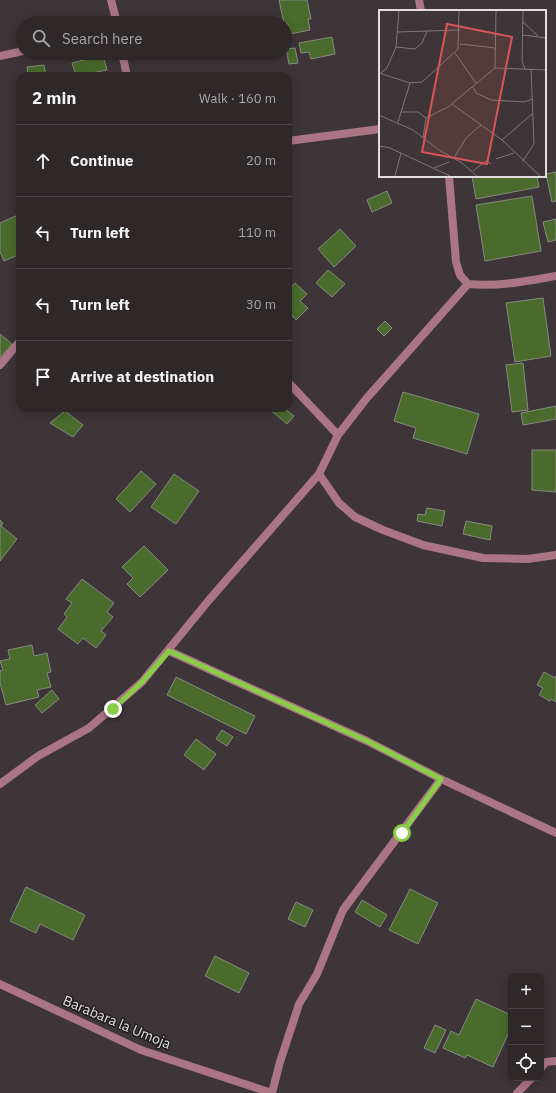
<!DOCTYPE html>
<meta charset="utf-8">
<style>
:root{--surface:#2e2829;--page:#363031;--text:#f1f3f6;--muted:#a7a6a8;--line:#494446}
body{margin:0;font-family:"IBM Plex Sans",sans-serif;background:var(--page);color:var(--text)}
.controls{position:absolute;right:12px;bottom:12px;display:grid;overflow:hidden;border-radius:8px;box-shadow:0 2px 10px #0003}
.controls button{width:36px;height:36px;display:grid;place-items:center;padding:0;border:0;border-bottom:1px solid var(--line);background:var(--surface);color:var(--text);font:20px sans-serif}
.stop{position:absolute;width:12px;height:12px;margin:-9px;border:3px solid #8ace47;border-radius:50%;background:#fff}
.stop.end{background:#8ace47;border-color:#fff;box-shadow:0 1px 4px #0008}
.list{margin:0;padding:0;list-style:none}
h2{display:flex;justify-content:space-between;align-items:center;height:52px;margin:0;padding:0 16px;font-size:17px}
h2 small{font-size:13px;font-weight:400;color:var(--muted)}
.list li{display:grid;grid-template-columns:26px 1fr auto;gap:12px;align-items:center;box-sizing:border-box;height:72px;padding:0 16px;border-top:1px solid var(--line)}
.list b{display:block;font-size:15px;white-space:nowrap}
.list em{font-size:13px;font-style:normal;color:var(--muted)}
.icon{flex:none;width:22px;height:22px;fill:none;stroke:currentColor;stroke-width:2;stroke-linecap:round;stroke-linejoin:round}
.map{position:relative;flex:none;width:556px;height:1093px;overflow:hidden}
.search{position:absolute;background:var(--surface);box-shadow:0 2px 10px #0003;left:16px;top:16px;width:276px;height:44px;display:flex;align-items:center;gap:10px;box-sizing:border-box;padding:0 14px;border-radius:22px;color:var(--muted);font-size:15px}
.panel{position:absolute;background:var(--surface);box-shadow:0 2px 10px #0003;left:16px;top:72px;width:276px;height:340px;border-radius:12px}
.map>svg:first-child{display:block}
.building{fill:#4a6b2c;stroke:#868a83}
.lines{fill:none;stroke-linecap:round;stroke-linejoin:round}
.minor{stroke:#ab7586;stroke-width:8}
.route{stroke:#8ace47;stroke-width:5}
.labels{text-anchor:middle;stroke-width:3;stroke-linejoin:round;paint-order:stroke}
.street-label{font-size:14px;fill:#e1dcde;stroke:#211e1f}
.inset-road{fill:none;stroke:#7f787a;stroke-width:1}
.view{fill:#d95556;fill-opacity:0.15;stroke:#d95556;stroke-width:2}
.inset-edge{fill:none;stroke:#e1dcde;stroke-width:2}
</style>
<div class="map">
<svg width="556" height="1093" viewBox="0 0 556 1093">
<rect width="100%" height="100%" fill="#3d3537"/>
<!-- building -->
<path class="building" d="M279 0H307L311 19H308L310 30 290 34 288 24 284 23Z
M332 37 335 54 311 59 309 52 301 53 299 43Z
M295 48 298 63 289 64 286 49Z
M103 55 107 70 76 76 72 63Z
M44 65 46 76H28L27 67Z
M556 172V201L552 202 546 174Z
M472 176H537L539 187 476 199Z
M387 191 392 203 372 212 367 200Z
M532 196 541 251 485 261 476 205Z
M20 214V254L4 261 0 252V223Z
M556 219V240L548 242 543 222Z
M340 229 356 246 334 267 318 249Z
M328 270 345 284 332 297 316 283Z
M295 283 307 294 300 301 308 308 296 320 291 314 288 317V290Z
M543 298 551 356 515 362 506 303Z
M385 321 392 328 384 336 377 329Z
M0 334 12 344 0 358Z
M523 363 528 410 512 412 506 365Z
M403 392 479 414 467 454 413 438 416 428 394 421Z
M556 406V419L523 425 521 413Z
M268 408H284L294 416 287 424Z
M65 411 83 425 73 437 50 423Z
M532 450H556V492L532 490Z
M141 471 156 484 130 512 116 499Z
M174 474 199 491 176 524 151 507Z
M427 508 445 511 442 526 417 521 418 514 425 515Z
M0 520 3 523 1 526 17 539 0 561Z
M466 521 492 526 490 540 463 534Z
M144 546 168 570 140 597 127 584 133 578 122 567Z
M82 579 114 603 107 612 113 617 101 631 106 635 96 648 83 638 78 644 58 629 67 617 64 614 72 603 66 599Z
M32 645 34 656 47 653 51 672 47 673 51 687 37 690 39 697 6 705 0 683V671L3 670 0 661 10 659 8 650Z
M544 672 555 678 556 676V702L551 699 550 701 539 695 543 688 537 685Z
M176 677 255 716 246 734 167 695Z
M52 690 59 699 42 713 35 705Z
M222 730 233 737 227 746 216 739Z
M196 739 216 754 204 770 184 755Z
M26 887 85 915 73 940 40 924 36 933 10 921Z
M410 889 438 903 418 944 389 930Z
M362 900 387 915 380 927 355 912Z
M296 902 313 910 305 927 288 919Z
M215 956 249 973 239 993 205 976Z
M476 999 511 1015V1028L493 1067 467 1055 465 1058 443 1048 451 1031 459 1035Z
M435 1025 446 1030 435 1053 424 1048Z"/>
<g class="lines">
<!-- minor -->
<path class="minor" d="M111 0 117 23
M419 0 421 11
M122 53 127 76
M0 56 23 51
M288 141 380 129
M449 176 456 262 460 275 468 284C498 287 527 281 556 276
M0 365 20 341
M288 382 338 435
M319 474 339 503 355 517 383 530 423 545 483 558 527 559 556 555
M169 651 367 741 441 779 556 833
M0 784 38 756 89 728 142 682 209 600 319 474 338 435 366 399 468 284
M0 984 141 1050 272 1093
M541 1068 546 1062 556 1061
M272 1093 280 1062 299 1004 317 974 343 910 441 779
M517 1093 532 1078"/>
</g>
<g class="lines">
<!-- route -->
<path class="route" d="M113 709 142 682 169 651 367 741 441 779 402 833"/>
</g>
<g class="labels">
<!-- street labels -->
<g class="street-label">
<text transform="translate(117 1022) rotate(23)" y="5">Barabara la Umoja</text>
</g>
</g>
<!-- overview -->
<g transform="translate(379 10)">
<rect width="167" height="167" fill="#3d3537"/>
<path class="inset-road" d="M117 1 116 58 167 60M144 1 143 51 146 59M144 12 159 26M19 22 81 20M144 25 167 28M81 34 116 38M17 37 36 39 43 33 48 21M76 43 97 73M0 63 31 73 43 72 79 39 80 1M2 63 8 58 17 37 20 1M94 77 97 83 112 90 146 92 153 89M73 94 123 130 161 166M22 102H39L47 108M0 105 34 120 60 140 83 153 98 166M19 112 31 73M44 128 47 108 69 97 116 58M123 130 153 104M0 136 11 138 71 166M75 148 87 128 102 115M117 149 135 143M143 152 155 134 152 59M55 158 70 152M94 161 107 151 112 154M16 166 22 143"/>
<path class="view" d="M68 14 133 27 108 154 43 142Z"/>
<rect width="167" height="167" class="inset-edge"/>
</g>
</svg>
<div class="controls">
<button>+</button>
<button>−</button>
<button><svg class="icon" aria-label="locate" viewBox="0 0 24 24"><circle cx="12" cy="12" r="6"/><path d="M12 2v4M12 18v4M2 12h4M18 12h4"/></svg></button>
</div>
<div class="stop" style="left:402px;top:833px"></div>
<div class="stop end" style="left:113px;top:709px"></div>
<div class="search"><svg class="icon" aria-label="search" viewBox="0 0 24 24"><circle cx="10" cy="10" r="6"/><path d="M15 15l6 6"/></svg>Search here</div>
<section class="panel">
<h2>2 min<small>Walk · 160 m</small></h2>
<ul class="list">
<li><svg class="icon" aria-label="ahead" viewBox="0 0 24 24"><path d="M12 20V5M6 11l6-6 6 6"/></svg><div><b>Continue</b></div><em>20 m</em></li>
<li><svg class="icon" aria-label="left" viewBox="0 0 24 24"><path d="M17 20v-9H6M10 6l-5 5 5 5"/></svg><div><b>Turn left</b></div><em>110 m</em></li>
<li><svg class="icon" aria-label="left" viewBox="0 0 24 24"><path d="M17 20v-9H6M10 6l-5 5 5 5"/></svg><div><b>Turn left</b></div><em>30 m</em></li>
<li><svg class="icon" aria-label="arrive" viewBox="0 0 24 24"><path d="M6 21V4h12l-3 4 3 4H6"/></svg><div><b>Arrive at destination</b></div></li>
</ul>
</section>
</div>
